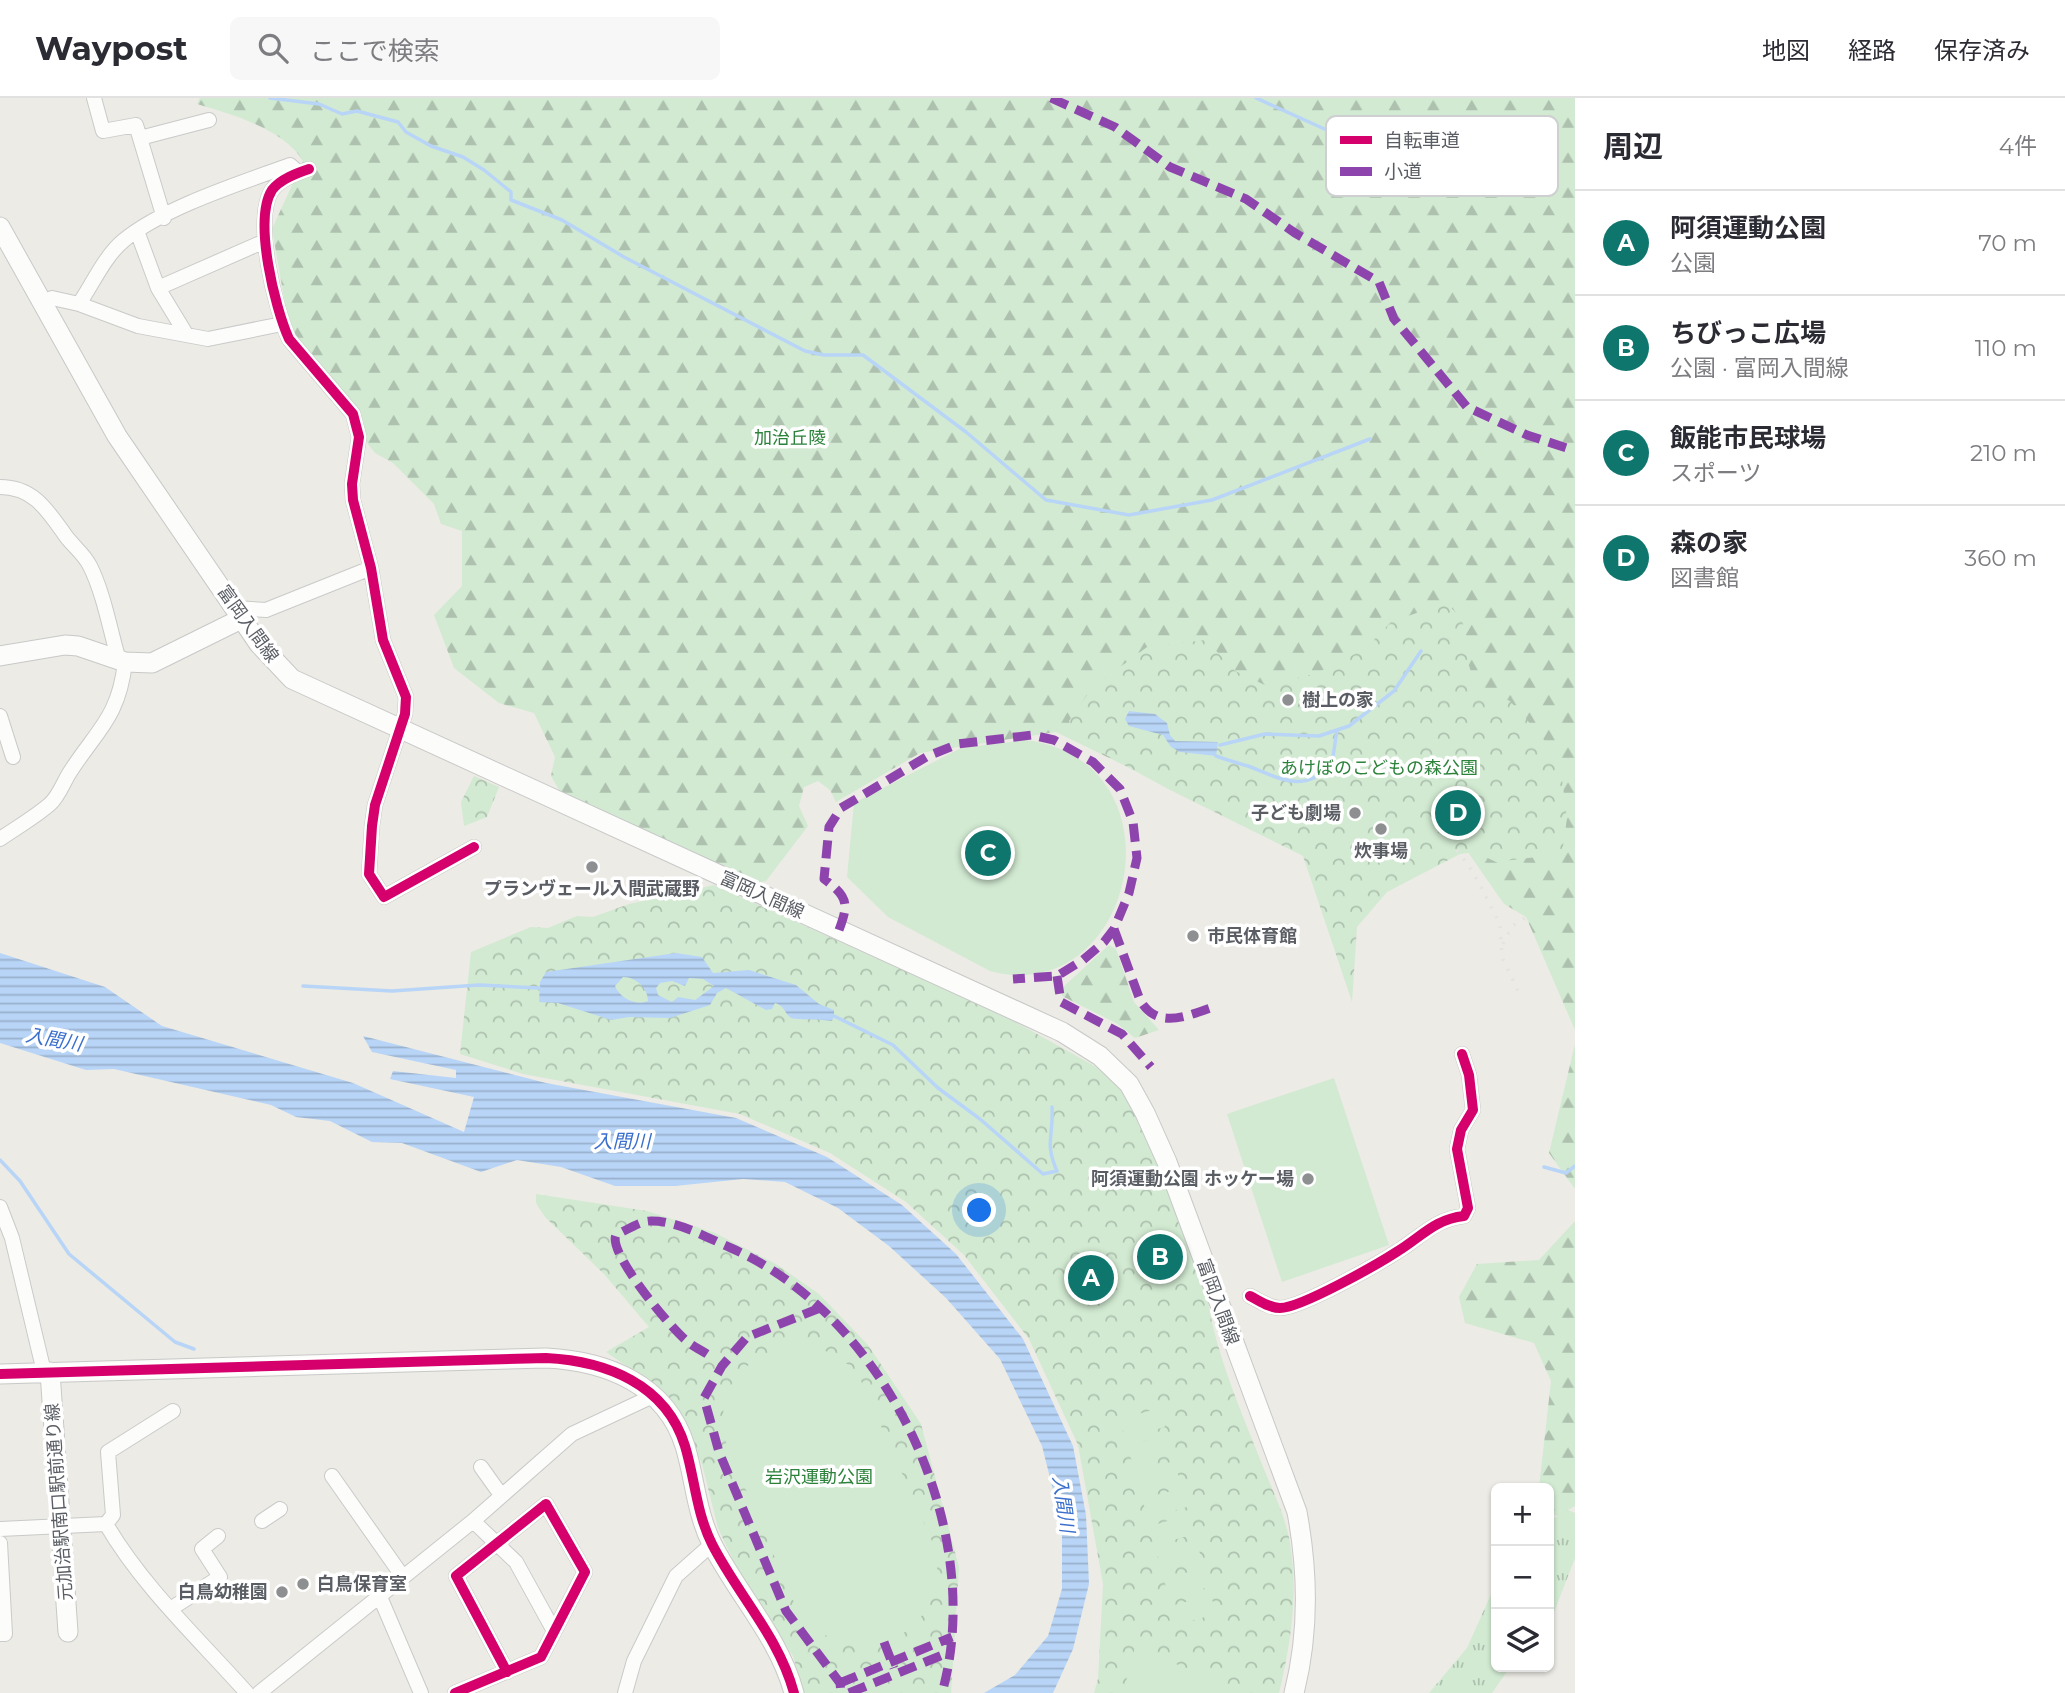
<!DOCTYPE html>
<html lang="ja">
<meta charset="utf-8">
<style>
:root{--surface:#fff;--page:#f7f7f7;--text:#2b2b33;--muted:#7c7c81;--line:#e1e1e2;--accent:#0f766e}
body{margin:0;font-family:Montserrat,"Noto Sans JP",sans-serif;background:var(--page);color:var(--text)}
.controls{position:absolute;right:21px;bottom:21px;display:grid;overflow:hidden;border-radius:10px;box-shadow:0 2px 5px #0004}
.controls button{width:63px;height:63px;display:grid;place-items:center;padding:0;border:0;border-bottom:2px solid var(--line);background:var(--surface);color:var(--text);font:35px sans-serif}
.you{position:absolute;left:980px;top:1113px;width:24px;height:24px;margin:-18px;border:5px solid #fff;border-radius:50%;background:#1a73e8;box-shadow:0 0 0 10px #1a73e833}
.badge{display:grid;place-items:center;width:46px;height:46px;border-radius:50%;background:var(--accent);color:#fff;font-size:23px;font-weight:700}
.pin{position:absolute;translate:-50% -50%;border:4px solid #fff;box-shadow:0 2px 7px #0006}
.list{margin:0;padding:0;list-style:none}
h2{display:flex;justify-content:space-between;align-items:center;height:91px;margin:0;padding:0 28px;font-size:30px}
h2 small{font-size:23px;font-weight:400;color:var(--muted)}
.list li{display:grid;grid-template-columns:46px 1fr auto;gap:21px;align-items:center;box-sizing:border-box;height:105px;padding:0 28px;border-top:2px solid var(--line)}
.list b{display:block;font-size:26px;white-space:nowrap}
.list p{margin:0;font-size:23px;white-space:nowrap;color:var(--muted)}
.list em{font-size:23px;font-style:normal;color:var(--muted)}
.icon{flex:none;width:38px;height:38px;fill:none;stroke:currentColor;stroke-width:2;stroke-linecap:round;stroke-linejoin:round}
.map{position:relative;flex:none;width:1575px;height:1595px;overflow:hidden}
header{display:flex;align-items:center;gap:42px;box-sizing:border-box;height:98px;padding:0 35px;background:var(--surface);border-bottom:2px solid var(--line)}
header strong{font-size:33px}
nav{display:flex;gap:38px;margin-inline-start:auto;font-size:24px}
.search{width:490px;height:63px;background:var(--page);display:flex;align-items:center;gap:18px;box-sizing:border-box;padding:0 24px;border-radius:10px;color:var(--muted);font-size:26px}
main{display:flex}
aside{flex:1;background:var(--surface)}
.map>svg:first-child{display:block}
.grass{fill:url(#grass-tufts)}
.forest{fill:url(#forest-firs)}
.park{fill:url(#park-crowns)}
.pitch{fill:#d2ead2}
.water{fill:url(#water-rules);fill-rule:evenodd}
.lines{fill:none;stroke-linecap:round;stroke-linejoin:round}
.stream{stroke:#b8d5f7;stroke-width:3.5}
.street-casing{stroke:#c9cac9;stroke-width:16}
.secondary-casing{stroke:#c8c8c8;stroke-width:21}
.street{stroke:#fcfcfb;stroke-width:14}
.secondary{stroke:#fcfcfb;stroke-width:19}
.rail{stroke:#e4e3e2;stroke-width:3.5;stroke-dasharray:2 9;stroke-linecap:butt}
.quiet{stroke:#8e44ad;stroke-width:9;stroke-dasharray:18 9;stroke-linecap:butt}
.cycleway-casing{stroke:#fff;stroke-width:15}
.cycleway{stroke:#d6006c;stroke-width:10}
.poi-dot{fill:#8d8f91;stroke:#fff;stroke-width:2.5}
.labels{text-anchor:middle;stroke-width:7;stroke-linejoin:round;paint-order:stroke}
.park-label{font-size:18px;fill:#2c823b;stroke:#fff}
.street-label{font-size:18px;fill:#5a5e64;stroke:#fff}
.poi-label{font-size:18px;font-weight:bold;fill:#5a5e64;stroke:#fff;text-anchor:start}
.water-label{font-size:19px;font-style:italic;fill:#3a6fcd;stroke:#fff}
.key{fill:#fff;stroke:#cecfd0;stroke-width:2}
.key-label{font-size:19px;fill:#5a5e64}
</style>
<header>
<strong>Waypost</strong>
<div class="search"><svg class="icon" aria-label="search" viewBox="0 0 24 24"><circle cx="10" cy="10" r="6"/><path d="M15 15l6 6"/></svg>ここで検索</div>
<nav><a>地図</a><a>経路</a><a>保存済み</a></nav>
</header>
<main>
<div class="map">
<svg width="1575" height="1595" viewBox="0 0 1575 1595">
<defs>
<pattern id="grass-tufts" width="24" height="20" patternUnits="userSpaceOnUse" patternTransform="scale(1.75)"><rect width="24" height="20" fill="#d2ead2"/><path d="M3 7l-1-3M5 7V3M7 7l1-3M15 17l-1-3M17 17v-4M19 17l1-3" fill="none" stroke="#adc1ae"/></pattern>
<pattern id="forest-firs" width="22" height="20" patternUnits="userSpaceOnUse" patternTransform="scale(1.75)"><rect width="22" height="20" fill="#d2ead2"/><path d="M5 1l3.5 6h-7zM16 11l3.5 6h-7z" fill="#adc1ae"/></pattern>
<pattern id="park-crowns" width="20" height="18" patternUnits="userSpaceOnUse" patternTransform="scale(1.75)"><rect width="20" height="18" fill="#d2ead2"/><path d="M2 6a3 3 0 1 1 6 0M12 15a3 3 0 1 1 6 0" fill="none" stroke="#adc1ae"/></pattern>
<pattern id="water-rules" width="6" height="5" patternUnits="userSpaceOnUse" patternTransform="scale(1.75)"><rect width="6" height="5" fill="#b8d5f7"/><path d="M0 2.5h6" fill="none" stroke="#99b0cc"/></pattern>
</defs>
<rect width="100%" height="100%" fill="#ecebe5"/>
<!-- grass -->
<path class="grass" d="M1564 1410 1575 1415V1460L1549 1527V1416L1556 1420Z
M1496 1485V1569H1510L1492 1595H1429L1467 1550Z"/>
<!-- forest -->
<path class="forest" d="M200 0H1575V932L1526 819 1504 806 1465 750 1302 754 1056 634 920 655 836 704 830 692 818 683 804 689 799 708 808 728 766 783 754 786 568 707 551 678 555 659 534 615 499 605 454 570 434 517 462 488V433L441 426 434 406 393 365 375 355 319 283 305 249 289 228 272 131 303 63C284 31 231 16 197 6Z
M1109 847 1116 851 1134 904 1159 932 1135 940 1116 925 1062 898 1061 891Z
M1575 946V1091L1549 1055Z
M1575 1123V1408L1557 1418 1549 1415V1390H1539L1551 1283 1534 1245 1465 1225 1459 1199 1477 1166 1539 1162Z"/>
<!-- park -->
<path class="park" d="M1445 505C1475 527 1461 541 1470 571 1472 578 1477 585 1480 592L1510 603 1542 639 1560 666 1567 720 1562 756 1496 764 1475 754 1460 756 1387 794 1357 829 1352 904 1303 758 1168 691 1075 640 1069 623 1092 590 1147 549 1206 542 1235 573 1269 589 1319 574 1365 551 1391 524Z
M474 678 499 689 487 719 464 728 461 704Z
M714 787 1001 916 1116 980 1141 1016 1208 1204C1218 1263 1244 1320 1266 1376 1276 1400 1288 1425 1291 1452 1298 1500 1290 1549 1279 1595H1094L1098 1581 1103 1486 1078 1347 1029 1241 964 1157 906 1104 830 1055 740 1016 523 976 460 956 471 854 531 829 548 830 577 818 593 819 629 806Z
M536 1096 647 1113 715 1135 776 1166 819 1196 868 1247 921 1326 959 1469 951 1595H804L793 1558 742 1481 718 1430 702 1366 675 1310 663 1293 606 1254 649 1229 604 1176 545 1119 536 1105Z"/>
<!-- pitch -->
<path class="pitch" d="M1026 642C1189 664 1135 912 990 873L888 819 847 779 854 705 961 650Z
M1334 980 1389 1147 1282 1184 1227 1016Z
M795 1247C821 1248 840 1257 858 1276L935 1450C954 1544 838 1586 793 1502 777 1465 762 1429 746 1392 737 1371 724 1349 723 1326 721 1282 754 1253 795 1247Z
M1160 1310 1165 1329 1125 1340 1120 1321Z
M1167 1337 1172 1356 1133 1367 1127 1348Z
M1174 1363 1180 1383 1140 1394 1135 1374Z
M1182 1390 1187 1409 1148 1420 1142 1401Z
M1189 1417 1195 1436 1155 1447 1150 1428Z
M1196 1443 1202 1462 1162 1473 1157 1454Z
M1203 1470 1209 1489 1169 1500 1164 1481Z
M1211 1497 1216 1516 1176 1527 1171 1508Z
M1135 1549 1241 1593 1244 1595H1123Z"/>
<!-- water -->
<path class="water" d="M1129 613 1155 616 1167 625 1170 637 1175 643 1218 644 1216 658 1180 654 1171 649 1163 637 1129 628 1125 621Z
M0 855 105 889 162 928 353 985 464 1034 474 999 390 981 393 973 456 980V972L372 954 363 938 546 985 736 1020 827 1059 902 1107 956 1156 1023 1241 1073 1348 1086 1417 1089 1486 1073 1551 1053 1595H984L1015 1577 1048 1538 1062 1491V1427L1042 1348 1000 1261 946 1200 889 1148 838 1110 785 1084 743 1081 675 1088H615L561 1069 517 1062 481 1074 402 1045 372 1044 330 1023 296 1019 271 1007 114 971 86 972 0 945Z
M676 855 702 859 713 875 749 872 796 887 819 906 834 912V918L832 923C824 921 794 922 791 920 784 915 785 908 775 905L772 911 766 912 726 890 717 895 710 907 670 920 629 919 611 922 558 905 539 904 540 884 546 874ZM623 879C636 879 648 890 648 903 635 908 620 900 615 888ZM689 880 703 881 714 888 695 902 678 899 672 904 658 897 656 890 660 885 672 883 685 888Z"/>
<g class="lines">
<!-- stream -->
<path class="stream" d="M270 0 319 6 342 16 357 13 398 24 406 34 431 48 463 59 484 72 511 94V102L562 122 624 159 805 253 824 257H863L966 334 1046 402 1129 417 1212 402 1370 341
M1256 0 1340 38 1381 48 1453 95
M1220 647 1265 636 1319 638 1349 628 1394 593 1421 553
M1216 658C1227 662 1237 665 1248 668 1278 679 1305 698 1332 665L1337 632
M303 888 392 893 479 887 539 890
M834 918 893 947 938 990 980 1021 1043 1076 1057 1073C1044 1044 1054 1038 1052 1009
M0 1062 20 1083 69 1156 175 1244 194 1251
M1544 1069 1566 1075 1575 1068"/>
<defs>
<path id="street" d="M94 0 103 33 136 27 164 120
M140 40 209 22
M309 71C297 75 280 81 272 92 253 122 275 210 289 241L353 316 359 339 352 386 353 402 371 470 383 542 406 599 405 616 375 707 372 728 369 776 384 799 474 749
M137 133 158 190 186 236
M158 190 265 143
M41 204 52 200 79 206 138 228 208 241 282 226
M79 206C92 187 105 158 123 143 162 110 241 85 290 67L298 74
M0 389C32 389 46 410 63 434 71 447 83 454 90 468 104 496 110 532 119 563
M235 510 266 512 371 470
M0 618 13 659
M0 741C16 730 35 719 50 706 59 698 63 685 70 674 97 632 119 619 125 564
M0 1109 12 1140 44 1274
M1250 1198C1260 1203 1269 1210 1280 1210 1301 1210 1378 1166 1398 1153 1421 1139 1435 1121 1464 1118L1468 1110 1457 1051 1461 1032 1473 1012 1469 977 1462 956
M481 1369 501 1397
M332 1378 403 1479
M262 1423 280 1411
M473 1423 516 1464 554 1533
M106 1426C142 1488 199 1541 247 1595
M0 1431 106 1426 113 1417 108 1354 173 1313
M0 1445 5 1536H0
M380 1499 421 1595
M172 1510 220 1479 202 1451 218 1438
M259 1595 473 1423 572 1336 655 1297
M455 1595 541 1559 585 1474 546 1406 456 1478 507 1574
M625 1595 634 1563 676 1478 712 1446"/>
<path id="secondary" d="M0 129 117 338 259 546 292 581 1062 934 1100 958 1129 986 1145 1015 1167 1064 1297 1414C1308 1473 1309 1536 1294 1595
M0 558 65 547 78 548 125 564 152 565 241 521
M50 1274 68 1534
M0 1276 546 1260C606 1263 666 1286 685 1348 695 1381 696 1414 712 1446 738 1497 779 1539 794 1595"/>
</defs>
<!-- street casing -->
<use href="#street" class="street-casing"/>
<!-- secondary casing -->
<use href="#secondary" class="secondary-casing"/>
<!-- street -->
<use href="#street" class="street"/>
<!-- secondary -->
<use href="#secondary" class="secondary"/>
<!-- rail -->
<path class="rail" d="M1457 752 1473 774 1500 826 1502 859 1519 895
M1503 846 1512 828 1525 820"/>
<!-- quiet -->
<path class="quiet" d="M1051 0 1115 29 1170 69 1246 101 1295 135 1379 184 1394 221 1467 309 1527 337 1573 352
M1114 831 1140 902C1158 933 1188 917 1214 909
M839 832C849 805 848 799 824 781L829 729 841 710 928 658 958 646 1032 637 1054 642 1093 664 1120 691 1133 724 1137 760 1129 795 1114 831 1104 844 1083 862 1057 878 1013 881
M1057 878 1061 904 1122 936 1151 969
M820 1210 747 1239 722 1268 704 1300 719 1354 786 1513 840 1585 841 1595
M707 1256C701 1252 694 1249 688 1244 672 1232 607 1154 616 1137 625 1133 640 1123 650 1123 676 1122 708 1140 731 1150 886 1218 988 1431 942 1595
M884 1544 894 1570
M840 1585 952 1539
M849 1595 950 1554"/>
<defs>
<path id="cycleway" d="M309 71C297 75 280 81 272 92 253 122 275 210 289 241L353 316 359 339 352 386 353 402 371 470 383 542 406 599 405 616 375 707 372 728 369 776 384 799 474 749
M1250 1198C1260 1203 1269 1210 1280 1210 1301 1210 1378 1166 1398 1153 1421 1139 1435 1121 1464 1118L1468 1110 1457 1051 1461 1032 1473 1012 1469 977 1462 956
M0 1276 546 1260C606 1263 666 1286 685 1348 695 1381 696 1414 712 1446 738 1497 779 1539 794 1595
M455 1595 541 1559 585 1474 546 1406 456 1478 507 1574"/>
</defs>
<!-- cycleway casing -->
<use href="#cycleway" class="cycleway-casing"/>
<!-- cycleway -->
<use href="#cycleway" class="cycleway"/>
</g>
<!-- markers -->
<g class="poi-dot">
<circle cx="1288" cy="602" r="7"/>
<circle cx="1355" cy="715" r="7"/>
<circle cx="1381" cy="731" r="7"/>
<circle cx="592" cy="769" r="7"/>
<circle cx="1193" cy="838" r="7"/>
<circle cx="1308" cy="1081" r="7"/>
<circle cx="303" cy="1486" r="7"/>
<circle cx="282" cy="1494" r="7"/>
</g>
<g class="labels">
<!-- park labels -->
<g class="park-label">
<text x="790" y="346">加治丘陵</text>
<text x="1379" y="676">あけぼのこどもの森公園</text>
<text x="819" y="1385">岩沢運動公園</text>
</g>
<!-- street labels -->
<g class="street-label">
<text transform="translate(248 526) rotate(54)" y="6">富岡入間線</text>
<text transform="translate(762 797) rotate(24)" y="6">富岡入間線</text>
<text transform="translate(1218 1204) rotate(70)" y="6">富岡入間線</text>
<text transform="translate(59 1404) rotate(-94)" y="6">元加治駅南口駅前通り線</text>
</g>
<!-- poi labels -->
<g class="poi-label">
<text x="1302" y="608">樹上の家</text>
<text x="1341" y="721" text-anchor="end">子ども劇場</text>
<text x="1381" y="759" text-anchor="middle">炊事場</text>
<text x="592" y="797" text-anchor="middle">プランヴェール入間武蔵野</text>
<text x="1207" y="844">市民体育館</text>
<text x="1294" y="1087" text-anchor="end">阿須運動公園 ホッケー場</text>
<text x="317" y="1492">白鳥保育室</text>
<text x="268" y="1500" text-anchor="end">白鳥幼稚園</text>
</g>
<!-- water labels -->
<g class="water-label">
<text transform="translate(54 941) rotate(10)" y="7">入間川</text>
<text x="622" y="1050">入間川</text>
<text transform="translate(1064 1406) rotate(82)" y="7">入間川</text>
</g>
</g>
<!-- legend -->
<rect x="1326" y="18" width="232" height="80" rx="10" class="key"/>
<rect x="1340" y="38" width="32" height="8" fill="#d6006c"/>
<rect x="1340" y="69" width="32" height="9" fill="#8e44ad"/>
<g class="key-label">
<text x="1384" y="49">自転車道</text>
<text x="1384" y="80">小道</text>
</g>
</svg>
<div class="controls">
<button>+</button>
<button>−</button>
<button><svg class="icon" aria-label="layers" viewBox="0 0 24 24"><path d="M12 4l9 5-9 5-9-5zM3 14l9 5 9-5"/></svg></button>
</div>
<div class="you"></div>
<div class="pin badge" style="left:1091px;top:1180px">A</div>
<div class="pin badge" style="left:1160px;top:1159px">B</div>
<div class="pin badge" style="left:988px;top:755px">C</div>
<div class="pin badge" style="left:1458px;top:715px">D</div>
</div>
<aside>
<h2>周辺<small>4件</small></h2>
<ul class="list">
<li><span class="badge">A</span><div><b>阿須運動公園</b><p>公園</p></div><em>70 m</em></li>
<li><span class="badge">B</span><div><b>ちびっこ広場</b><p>公園 · 富岡入間線</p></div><em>110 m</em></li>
<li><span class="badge">C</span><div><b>飯能市民球場</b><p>スポーツ</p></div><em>210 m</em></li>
<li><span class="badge">D</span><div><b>森の家</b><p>図書館</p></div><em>360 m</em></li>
</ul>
</aside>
</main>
